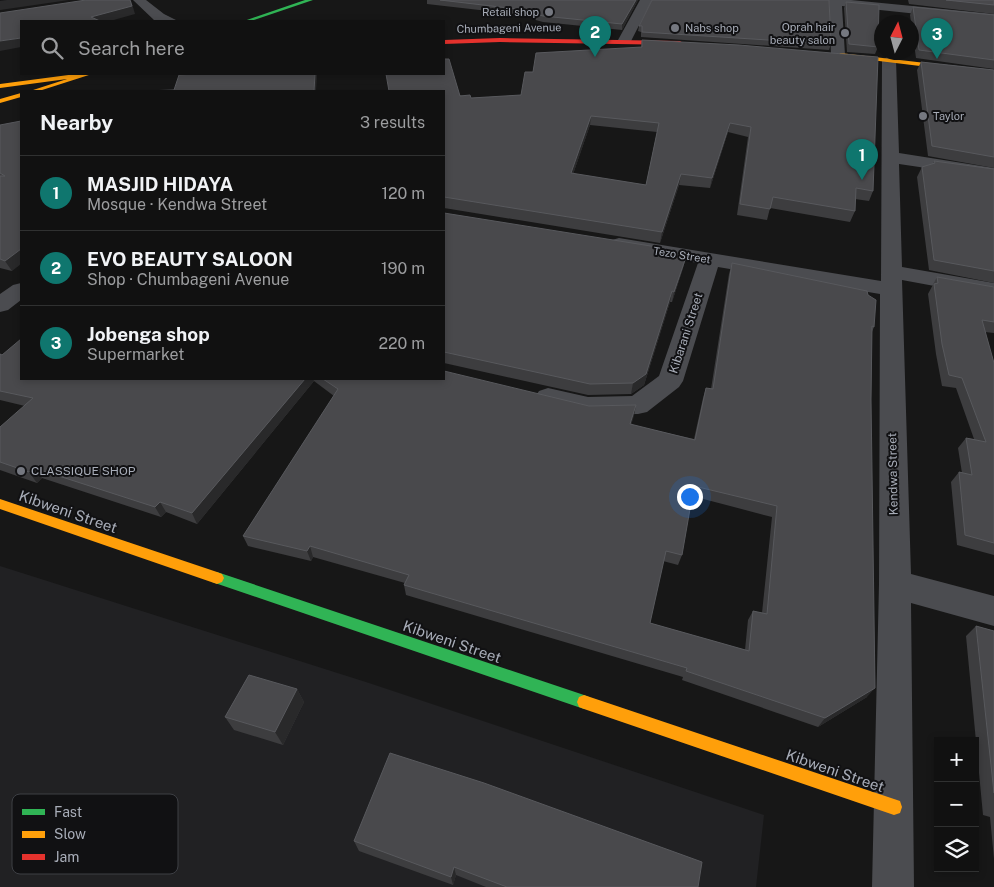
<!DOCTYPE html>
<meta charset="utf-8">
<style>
:root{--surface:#111;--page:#1a1a1a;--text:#f1f3f6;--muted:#9c9d9f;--line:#303131;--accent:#0f766e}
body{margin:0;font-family:"Public Sans",sans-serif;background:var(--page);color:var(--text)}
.controls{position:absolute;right:15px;bottom:15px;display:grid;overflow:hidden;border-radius:0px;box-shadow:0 2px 8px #0003}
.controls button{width:45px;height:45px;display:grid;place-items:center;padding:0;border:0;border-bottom:1px solid var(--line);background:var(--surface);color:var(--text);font:25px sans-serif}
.compass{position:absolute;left:874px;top:15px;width:45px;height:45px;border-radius:50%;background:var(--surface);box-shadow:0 2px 8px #0003;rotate:6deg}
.you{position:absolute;left:689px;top:496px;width:18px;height:18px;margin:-12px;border:4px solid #fff;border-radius:50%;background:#1a73e8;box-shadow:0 0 0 8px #1a73e833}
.badge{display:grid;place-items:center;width:32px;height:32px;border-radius:50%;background:var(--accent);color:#fff;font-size:16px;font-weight:700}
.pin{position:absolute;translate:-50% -41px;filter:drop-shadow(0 1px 2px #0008)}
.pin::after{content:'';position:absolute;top:26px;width:18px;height:15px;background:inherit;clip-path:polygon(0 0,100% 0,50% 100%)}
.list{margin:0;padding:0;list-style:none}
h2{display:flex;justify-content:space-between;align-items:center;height:65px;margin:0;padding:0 20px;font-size:21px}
h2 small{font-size:16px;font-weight:400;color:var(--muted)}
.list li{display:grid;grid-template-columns:32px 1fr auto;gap:15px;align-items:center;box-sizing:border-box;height:75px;padding:0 20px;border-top:1px solid var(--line)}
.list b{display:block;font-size:19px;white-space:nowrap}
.list p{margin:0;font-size:16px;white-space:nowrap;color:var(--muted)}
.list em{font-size:16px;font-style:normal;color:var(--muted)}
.icon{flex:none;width:28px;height:28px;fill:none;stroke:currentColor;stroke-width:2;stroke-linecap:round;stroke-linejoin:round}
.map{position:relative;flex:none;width:994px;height:887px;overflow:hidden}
.search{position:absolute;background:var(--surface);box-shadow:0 2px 8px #0003;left:20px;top:20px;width:425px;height:55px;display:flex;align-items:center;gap:12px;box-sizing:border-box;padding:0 18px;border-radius:0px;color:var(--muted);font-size:19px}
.panel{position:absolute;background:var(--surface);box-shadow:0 2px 8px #0003;left:20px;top:90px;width:425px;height:290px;border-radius:0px}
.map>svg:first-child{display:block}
.built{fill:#212123}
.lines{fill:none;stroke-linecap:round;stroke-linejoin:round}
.street{fill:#4b4c50;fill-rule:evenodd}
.fast{fill:#30b455;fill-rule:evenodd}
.slow{fill:#ff9f0a;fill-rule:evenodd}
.jam{fill:#e5322d;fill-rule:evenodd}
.wall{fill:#3d3d3f;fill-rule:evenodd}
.shaded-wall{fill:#29292a}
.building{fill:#49494c;stroke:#58595d;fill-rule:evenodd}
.poi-dot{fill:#757880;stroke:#111113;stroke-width:2}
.labels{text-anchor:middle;stroke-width:4;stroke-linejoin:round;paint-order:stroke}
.far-poi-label{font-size:11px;fill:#a8adb8;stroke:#111113;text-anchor:end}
.far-street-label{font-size:11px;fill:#a8adb8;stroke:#111113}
.street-label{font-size:12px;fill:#a8adb8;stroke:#111113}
.poi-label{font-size:12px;fill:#a8adb8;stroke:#111113;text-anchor:start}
.near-street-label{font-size:15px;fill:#a8adb8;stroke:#111113}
.key{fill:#111113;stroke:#3e4045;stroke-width:1}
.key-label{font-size:14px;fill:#a8adb8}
</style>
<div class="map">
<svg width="994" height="887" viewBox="0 0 994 887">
<rect width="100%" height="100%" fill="#171717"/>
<!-- built -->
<path class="built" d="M0 566 369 683 764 815 756 887H0Z"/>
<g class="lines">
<!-- street -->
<path class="street" d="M133 0H146L164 14 178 21 154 20Z
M640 0H652L630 43H620L618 40Z
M829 0H851L994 14V22L842 6 845 55 838 59 831 55Z
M889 56 896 60 899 153 994 168V178L899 164 902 267 994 283V297L902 280 911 574 994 596V626L911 603 914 887H872L879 584 880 294 718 267 683 381 679 387 647 412 638 414 588 415 539 403 535 397 539 391 548 388 588 397 632 396 659 376 698 263 612 248 609 244 612 240 619 238 881 281 882 60Z
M21 283V300L8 310 0 312V294L13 285Z"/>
<!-- fast -->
<path class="fast" d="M305 0H313L251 21H244Z
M217 572 584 695 589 697 591 702 589 707 584 709 212 582 210 578 212 574Z"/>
<!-- slow -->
<path class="slow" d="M840 53 994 71V75L838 56Z
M76 74H92L39 91H30L67 79 0 88V84Z
M21 93V97L0 103V99Z
M0 499 217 572 222 574 224 578 222 582 217 584 0 509Z
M584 695 894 799 900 801 902 807 900 813 894 815 584 709 579 707 577 702 579 697Z"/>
<!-- jam -->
<path class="jam" d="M500 38 680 41 683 43 680 45 500 42 444 44V40Z"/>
</g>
<!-- wall -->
<path class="wall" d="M427 0H638L622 30 543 22 532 19V16L427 4Z
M908 0H994V14L909 4Z
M846 2 878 47 875 54 847 52 844 8Z
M913 7 994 15V69L916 58 910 15Z
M639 26 831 44 829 50 641 37V32L638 31Z
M642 40 873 191 869 201 855 199V211L850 222 770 208 767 220 737 215 748 137 728 132 710 188 679 185 660 243 444 208V91L471 98 521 95 533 72 641 47ZM590 125 657 132 646 185 573 174Z
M921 62 994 70V168L928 156 917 70Z
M0 125 12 271 0 268Z
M934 161 994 169V283L929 270 917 177 922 167 933 164Z
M444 213 686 257 683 268 672 302H670L644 385 631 394 588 395 444 363V364Z
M732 263 874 327 872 332 867 697 818 727 682 680 683 677 406 595 404 585 405 583 313 557 311 561 248 546 243 536 334 396 314 381 197 524 166 512 161 517 42 478 37 483 0 470V427L25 406 0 400V354L2 355 21 379H444L589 406 636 405 631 425 694 439 703 398 706 388 711 389 729 274ZM692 496 772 517 762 613 753 611 748 620 745 650 650 623 663 561 678 565 682 555Z
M937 277 994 287V333L985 332 994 363V555L957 545 951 482 959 472 962 473 958 448 966 438 974 439 956 388 942 386 936 354 928 294Z
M976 626 994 631V859L990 817 983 815 966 636Z
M297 689 304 702 283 745 234 730 225 717Z
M354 841 698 887H486L456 875 453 885 359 851Z"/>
<!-- shaded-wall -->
<path class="shaded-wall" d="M7 0H69L0 10V1Z
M130 0H131L135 14 110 21H93L91 17Z
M636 0H638L622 30V24Z
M21 38V47L0 51V41Z
M315 74H317V76L316 91H314Z
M591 116 590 125 570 183 571 173Z
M730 123 728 132 710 188 712 178Z
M681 174 679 185 660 243 662 232Z
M21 249V264L12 271 5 261Z
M686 257 683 268 672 302 674 292Z
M672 291 670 302 644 385 631 394 633 383Z
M305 379H313L314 381 197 524 192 513Z
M636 405 634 416 628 435 630 424Z
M34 468 42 478 37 483 29 472Z
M160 502 166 512 161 517 155 507Z
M310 546 313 557 311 561 307 551Z
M875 688 867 697 818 727 825 718Z
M297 689 304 702 283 745 275 732Z
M454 867 456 875 453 885 451 877Z"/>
<!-- building -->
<path class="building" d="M86 0H130L132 6 91 17 100 21H21V38L0 41V13Z
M440 0H636L622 24 543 16 532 13 534 11Z
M652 0H829L831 44 642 32V26H639Z
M946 0H994V5Z
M846 2 879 5 878 47 849 44Z
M913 7 994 15V60L919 50Z
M642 40 739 45 878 57 873 191 856 188 855 211 773 197 770 209 740 204 751 127 730 123 712 178 681 174 662 232 444 197V91H389L386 74H444V59H449L460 96 470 95 471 98 521 95 525 72H533L536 53 642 47ZM591 116 659 123 646 185 571 173Z
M921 62 994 70V157L932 146Z
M196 74H315L314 91H144L174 90 179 75Z
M21 121V249L5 261 0 259V176H5L0 173V125Z
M934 161 994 169V271L934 260 922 167 935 163Z
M444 213 657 247 656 252 686 257 674 292 672 291 646 374 633 383 590 384 444 352Z
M732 263 867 291 868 295 876 300 874 327 872 326 871 399 875 688 825 718 686 671 687 668 404 585 409 575 310 546 307 551 243 536 338 389 323 379H444V371L589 406 636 405 630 424 695 440 706 388 713 389ZM694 486 777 506 767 614 753 611 749 651 650 623 666 551 682 555Z
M937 277 994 287V322L982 320 994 363V543L965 535 959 472 972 475 966 438 986 442 962 378 949 375 942 344 934 284 938 283Z
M21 339V379H305L192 513 160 502 155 507 34 468 29 472 0 462V427L33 398 0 391V354L2 355Z
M976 626 994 631V793Z
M249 675 297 689 275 732 225 717Z
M390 753 484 783 702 862 698 887H507L454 867 451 877 354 841Z"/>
<!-- markers -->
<g class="poi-dot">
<circle cx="549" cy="12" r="5"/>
<circle cx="675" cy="28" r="5"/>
<circle cx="845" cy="33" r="5"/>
<circle cx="923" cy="116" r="5"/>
<circle cx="21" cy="471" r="5"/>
</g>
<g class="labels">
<!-- far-poi labels -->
<g class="far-poi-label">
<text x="539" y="16">Retail shop</text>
<text x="835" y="31">Oprah hair<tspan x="835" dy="13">beauty salon</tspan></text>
<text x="685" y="32" text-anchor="start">Nabs shop</text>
<text x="933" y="120" text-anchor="start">Taylor</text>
</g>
<!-- far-street labels -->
<g class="far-street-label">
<text transform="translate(509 28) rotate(-1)" y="4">Chumbageni Avenue</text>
<text transform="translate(682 255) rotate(9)" y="4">Tezo Street</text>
</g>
<!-- street labels -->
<g class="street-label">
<text transform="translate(686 333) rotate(-72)" y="4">Kibarani Street</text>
<text transform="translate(893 474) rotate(-91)" y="4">Kendwa Street</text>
</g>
<!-- poi labels -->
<g class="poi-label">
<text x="31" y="475">CLASSIQUE SHOP</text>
</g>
<!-- near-street labels -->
<g class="near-street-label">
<text transform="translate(68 512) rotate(19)" y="5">Kibweni Street</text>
<text transform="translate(452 642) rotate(19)" y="5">Kibweni Street</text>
<text transform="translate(835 771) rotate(19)" y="5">Kibweni Street</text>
</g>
</g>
<!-- legend -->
<rect x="12" y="794" width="166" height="80" rx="8" class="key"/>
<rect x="22" y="809" width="23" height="6" fill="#30b455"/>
<rect x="22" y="831" width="23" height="7" fill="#ff9f0a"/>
<rect x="22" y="854" width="23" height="6" fill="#e5322d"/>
<g class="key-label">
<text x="54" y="817">Fast</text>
<text x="54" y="839">Slow</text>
<text x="54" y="862">Jam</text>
</g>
</svg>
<div class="controls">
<button>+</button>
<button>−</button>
<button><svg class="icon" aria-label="layers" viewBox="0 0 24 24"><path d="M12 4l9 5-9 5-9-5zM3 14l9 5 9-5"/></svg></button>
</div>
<svg class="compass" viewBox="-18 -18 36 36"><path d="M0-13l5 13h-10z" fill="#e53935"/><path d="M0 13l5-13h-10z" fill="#9c9d9f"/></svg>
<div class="you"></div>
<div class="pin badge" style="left:862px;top:180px">1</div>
<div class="pin badge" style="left:595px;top:57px">2</div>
<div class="pin badge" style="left:937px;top:59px">3</div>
<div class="search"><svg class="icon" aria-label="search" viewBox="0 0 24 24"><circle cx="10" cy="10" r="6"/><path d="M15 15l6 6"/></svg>Search here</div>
<section class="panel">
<h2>Nearby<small>3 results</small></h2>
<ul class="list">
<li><span class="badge">1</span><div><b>MASJID HIDAYA</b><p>Mosque · Kendwa Street</p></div><em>120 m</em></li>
<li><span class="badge">2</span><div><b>EVO BEAUTY SALOON</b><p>Shop · Chumbageni Avenue</p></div><em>190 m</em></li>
<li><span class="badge">3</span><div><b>Jobenga shop</b><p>Supermarket</p></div><em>220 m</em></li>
</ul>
</section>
</div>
